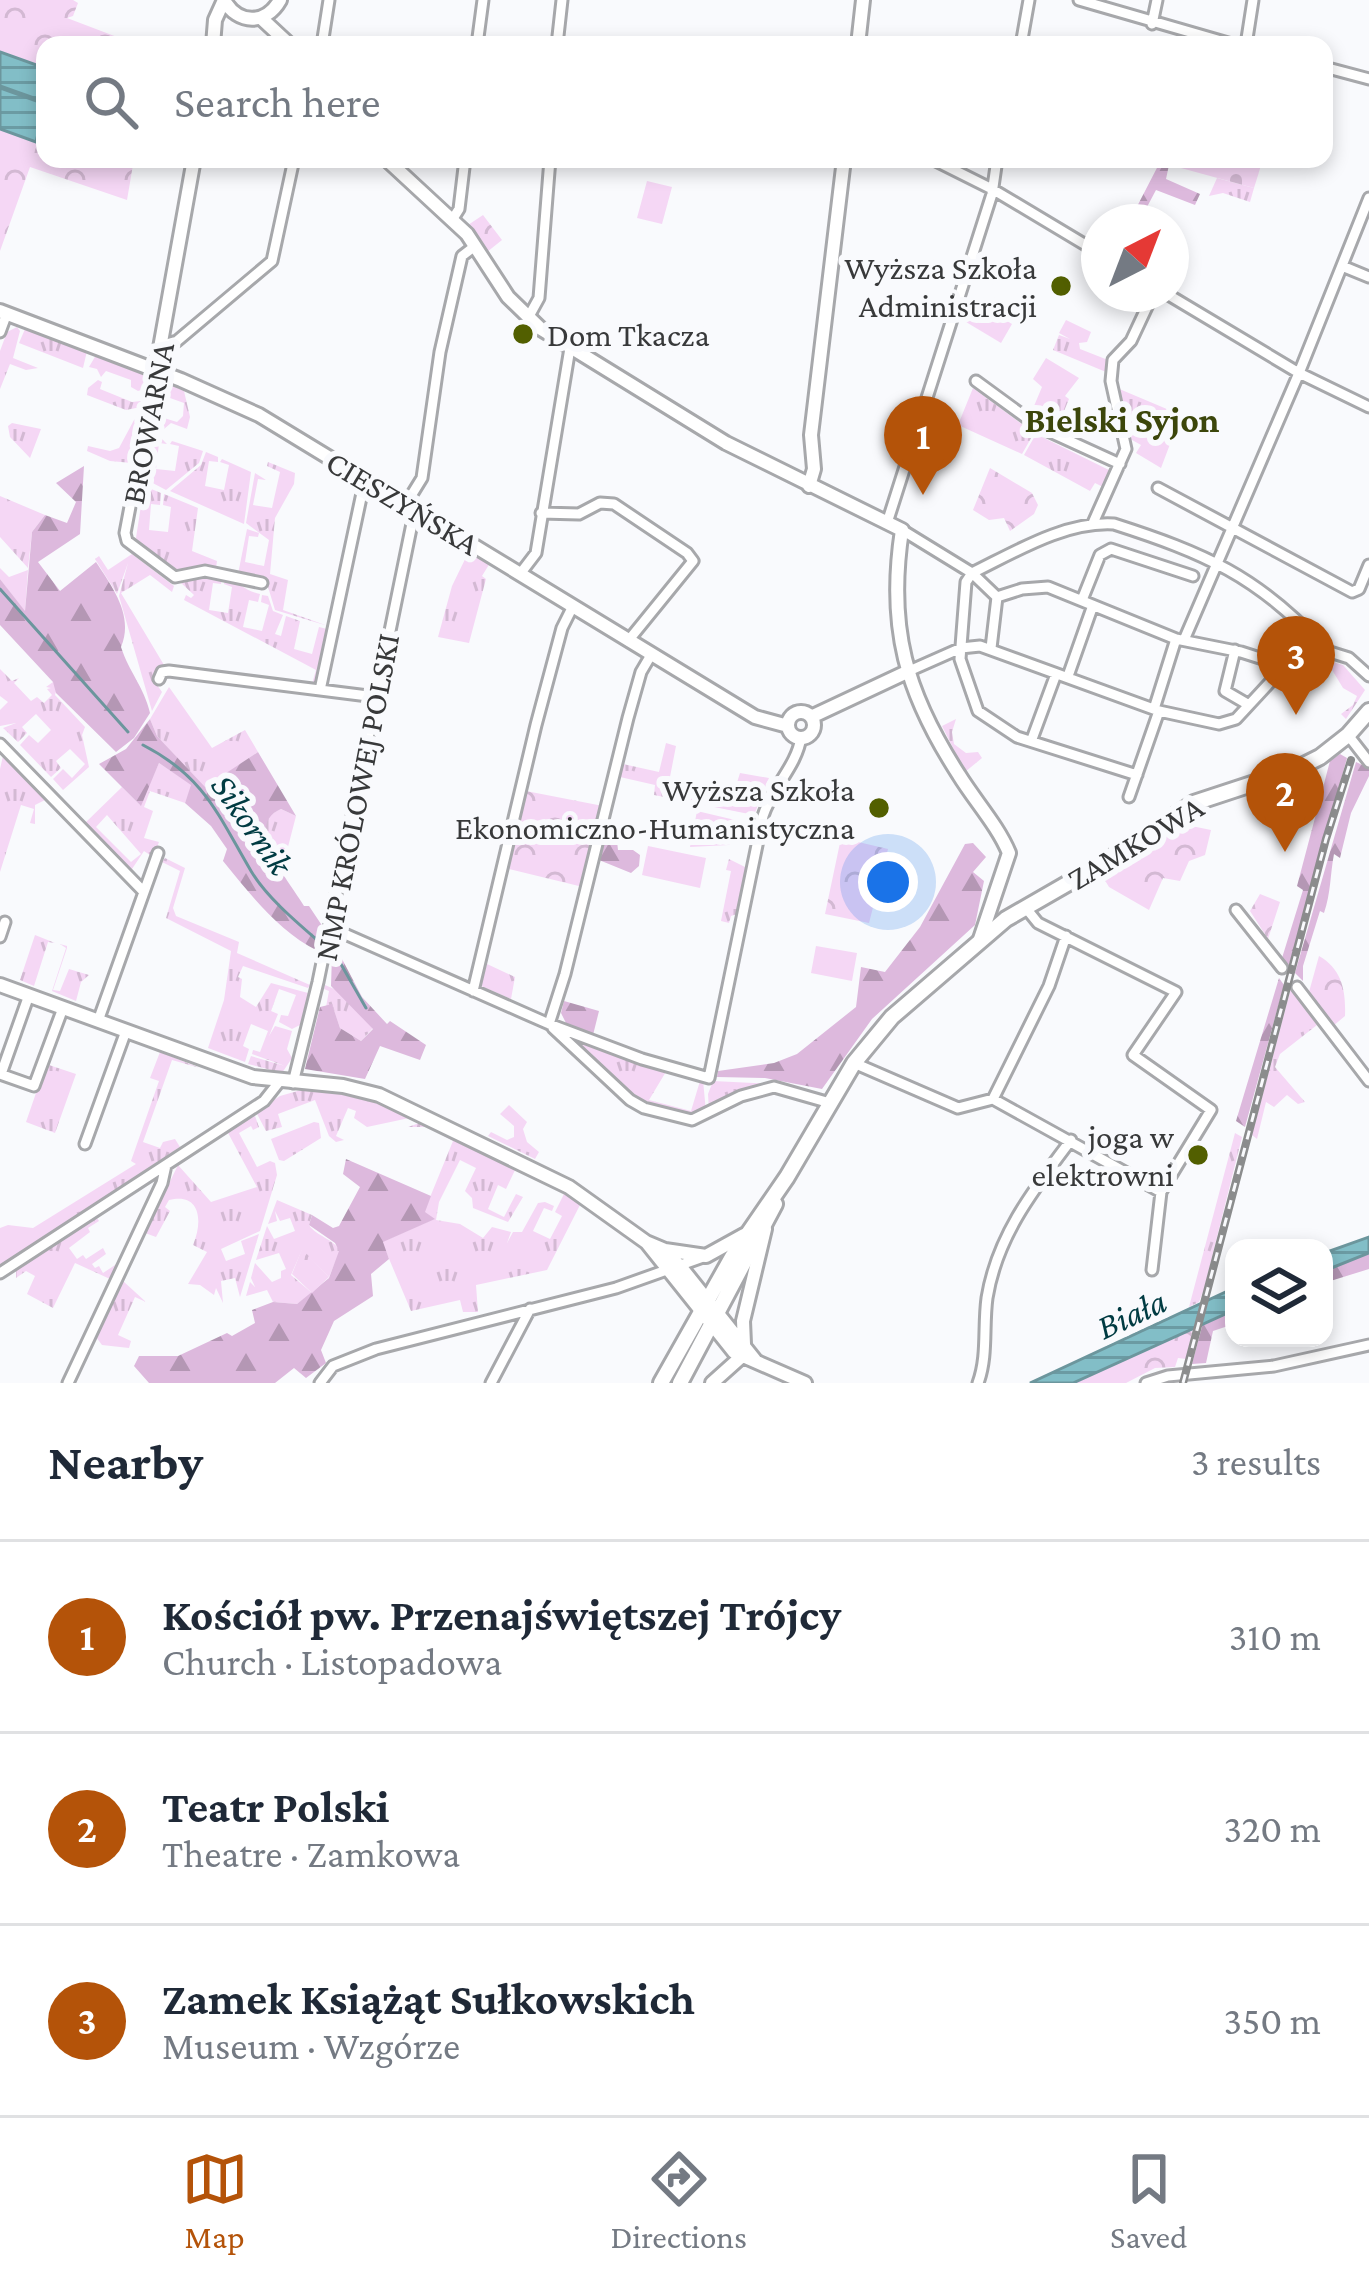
<!DOCTYPE html>
<meta charset="utf-8">
<style>
:root{--surface:#fff;--page:#f2f2f3;--text:#1f2937;--muted:#747a83;--line:#e0e1e3;--accent:#b45309}
body{margin:0;font-family:"Crimson Pro",serif;background:var(--page);color:var(--text)}
.controls{position:absolute;right:36px;bottom:36px;display:grid;overflow:hidden;border-radius:24px;box-shadow:0 6px 18px #0003}
.controls button{width:108px;height:108px;display:grid;place-items:center;padding:0;border:0;border-bottom:3px solid var(--line);background:var(--surface);color:var(--text);font:60px sans-serif}
.compass{position:absolute;left:1081px;top:204px;width:108px;height:108px;border-radius:50%;background:var(--surface);box-shadow:0 6px 18px #0003;rotate:42deg}
.you{position:absolute;left:888px;top:882px;width:42px;height:42px;margin:-30px;border:9px solid #fff;border-radius:50%;background:#1a73e8;box-shadow:0 0 0 18px #1a73e833}
.badge{display:grid;place-items:center;width:78px;height:78px;border-radius:50%;background:var(--accent);color:#fff;font-size:39px;font-weight:700}
.pin{position:absolute;translate:-50% -99px;filter:drop-shadow(0 3px 6px #0008)}
.pin::after{content:'';position:absolute;top:63px;width:42px;height:36px;background:inherit;clip-path:polygon(0 0,100% 0,50% 100%)}
.list{margin:0;padding:0;list-style:none}
h2{display:flex;justify-content:space-between;align-items:center;height:156px;margin:0;padding:0 48px;font-size:51px}
h2 small{font-size:39px;font-weight:400;color:var(--muted)}
.list li{display:grid;grid-template-columns:78px 1fr auto;gap:36px;align-items:center;box-sizing:border-box;height:192px;padding:0 48px;border-top:3px solid var(--line)}
.list b{display:block;font-size:45px;white-space:nowrap}
.list p{margin:0;font-size:39px;white-space:nowrap;color:var(--muted)}
.list em{font-size:39px;font-style:normal;color:var(--muted)}
.icon{flex:none;width:66px;height:66px;fill:none;stroke:currentColor;stroke-width:2;stroke-linecap:round;stroke-linejoin:round}
.map{position:relative;flex:none;width:1369px;height:1383px;overflow:hidden}
.search{position:absolute;background:var(--surface);box-shadow:0 6px 18px #0003;left:36px;right:36px;top:36px;height:132px;display:flex;align-items:center;gap:30px;box-sizing:border-box;padding:0 42px;border-radius:24px;color:var(--muted);font-size:45px}
.sheet{height:732px;background:var(--surface)}
nav{display:flex;justify-content:space-around;align-items:center;box-sizing:border-box;height:168px;border-top:3px solid var(--line);background:var(--surface);font-size:33px;color:var(--muted)}
nav a{display:grid;justify-items:center;gap:6px}
nav .on{color:var(--accent)}
.map>svg:first-child{display:block}
.grass{fill:url(#grass-tufts);fill-rule:evenodd}
.forest{fill:url(#forest-firs)}
.cemetery{fill:url(#cemetery-stones)}
.park{fill:url(#park-crowns)}
.pitch{fill:#f5d7f5}
.water{fill:url(#water-rules);stroke:#6c969d;stroke-width:3}
.lines{fill:none;stroke-linecap:round;stroke-linejoin:round}
.stream{stroke:#6c969d;stroke-width:3}
.minor-casing{stroke:#a7a8ab;stroke-width:15}
.tertiary-casing{stroke:#a7a8ab;stroke-width:18}
.secondary-casing{stroke:#a7a8ab;stroke-width:20}
.minor{stroke:#fff;stroke-width:9}
.tertiary{stroke:#fff;stroke-width:12}
.secondary{stroke:#fff;stroke-width:14}
.rail-casing{stroke:#8b8c8d;stroke-width:8}
.rail{stroke:#f9fafd;stroke-width:3;stroke-dasharray:9;stroke-linecap:butt}
.poi-dot{fill:#525f00;stroke:#f9fafd;stroke-width:4.5}
.labels{text-anchor:middle;stroke-width:12;stroke-linejoin:round;paint-order:stroke}
.poi-label{font-size:33px;fill:#38393a;stroke:#f9fafd;text-anchor:end}
.street-label{font-size:33px;fill:#38393a;stroke:#f9fafd}
.neighbourhood-label{font-size:36px;font-weight:bold;fill:#3c460b;stroke:#f9fafd}
.water-label{font-size:36px;font-style:italic;fill:#003b42;stroke:#f9fafd}
</style>
<div class="map">
<svg width="1369" height="1383" viewBox="0 0 1369 1383">
<defs>
<pattern id="grass-tufts" width="24" height="20" patternUnits="userSpaceOnUse" patternTransform="scale(3)"><rect width="24" height="20" fill="#f5d7f5"/><path d="M3 7l-1-3M5 7V3M7 7l1-3M15 17l-1-3M17 17v-4M19 17l1-3" fill="none" stroke="#d3b9d3"/></pattern>
<pattern id="forest-firs" width="22" height="20" patternUnits="userSpaceOnUse" patternTransform="scale(3)"><rect width="22" height="20" fill="#ddb9dd"/><path d="M5 1l3.5 6h-7zM16 11l3.5 6h-7z" fill="#b497b4"/></pattern>
<pattern id="cemetery-stones" width="16" height="16" patternUnits="userSpaceOnUse" patternTransform="scale(3)"><rect width="16" height="16" fill="#f5d7f5"/><path d="M2 7V4a2 2 0 0 1 4 0v3zM10 15v-3a2 2 0 0 1 4 0v3z" fill="#d3b9d3"/></pattern>
<pattern id="park-crowns" width="20" height="18" patternUnits="userSpaceOnUse" patternTransform="scale(3)"><rect width="20" height="18" fill="#f5d7f5"/><path d="M2 6a3 3 0 1 1 6 0M12 15a3 3 0 1 1 6 0" fill="none" stroke="#d3b9d3"/></pattern>
<pattern id="water-rules" width="6" height="5" patternUnits="userSpaceOnUse" patternTransform="scale(3)"><rect width="6" height="5" fill="#82bec7"/><path d="M0 2.5h6" fill="none" stroke="#6b9ba3"/></pattern>
</defs>
<rect width="100%" height="100%" fill="#f9fafd"/>
<!-- grass -->
<path class="grass" d="M1217 178 1254 188 1250 202 1223 193 1209 196Z
M1066 320 1091 332 1087 342 1079 343 1080 349 1108 360 1106 372 1053 350 1059 335 1070 339 1059 333Z
M17 327 20 331 13 358 38 368 26 370 10 364 0 389V351L7 332Z
M25 329 87 351 83 368 19 343Z
M96 355 144 374 147 388 138 391 131 387V380L106 371 101 377 97 369 89 367Z
M1046 358 1079 378 1065 396 1069 399 1060 421 1034 406 1042 387 1033 379Z
M98 380 102 382 100 389 132 402 141 401V407L126 410 87 395 88 388Z
M169 384 184 391 190 417 187 429 171 423 164 429 155 423 159 406 166 409 164 418 177 422 183 416 184 403 170 398 167 404 160 402 161 391Z
M973 388 1034 433 1022 454 958 425Z
M1117 388 1181 415 1161 468 1136 453 1141 445 1125 436Z
M142 415 132 463 110 461 87 451 88 446 110 451 119 448 134 420Z
M12 423 41 429 30 458 10 437 8 426Z
M1036 434 1115 473 1107 489 1095 483 1090 491 1024 455Z
M160 437 167 444 159 443 156 469 175 471 179 446 170 444 172 441 203 451 199 463 166 490 145 479 151 440Z
M206 452 218 457V462L209 461 205 486 224 490 229 465 220 462 222 459 251 472 244 524 170 491 201 465Z
M268 462 295 473 294 484 275 518 270 574 288 580 283 610 328 626 275 610 265 577 238 574 247 529 259 533 258 537 249 536 245 562 264 566 269 540 246 523 255 473 266 480 258 479 253 505 272 508 280 472 267 466Z
M144 486 161 493 160 505 151 504 149 530 168 532 171 507 163 505 164 494 198 508 192 551 217 561 216 568 182 573 139 543 136 538Z
M0 496 45 515 32 532 28 568 0 537Z
M469 551 490 563 482 576 486 579 469 643 438 637 452 586Z
M132 554 174 586 172 592 150 575 121 593 164 665 212 671 159 665 155 682 162 692 152 711 119 596 128 563 117 594 95 559 99 556 108 570Z
M0 568 9 577 28 570 25 612 0 579Z
M201 577 222 578 221 584 213 583 209 610 228 613 232 587 224 584 225 578C239 582 245 591 260 594L258 602 249 600 243 627 262 631 269 605 261 602 262 595 268 596 273 611 283 615 275 634 281 636 286 616 300 621 294 649 312 654 319 627 327 629 317 688 251 679 312 684 316 670 184 600 186 595 191 598 194 595 180 582Z
M1326 660 1343 665 1365 690 1346 719 1341 714 1353 705 1357 696 1343 688Z
M0 669 12 681 19 678 14 683 31 701 37 697 44 703 52 695 47 689 51 688 46 687 53 682 57 688 55 695 85 727 82 735 89 767 63 790 53 779 63 769 72 778 85 764 70 749 56 761 61 768 51 777 20 745 29 735 38 743 51 730 36 714 22 727 27 733 18 742 3 728 16 723 0 726V710L8 702 0 696Z
M169 687 212 748 245 730 258 752 205 788 157 736 150 719Z
M956 719 952 732 954 744 966 753 978 752 982 758 965 772 942 726Z
M666 743 676 746 669 782 734 792 740 773 769 778 754 815 654 795 655 785 620 777 623 764 659 772Z
M3 756 45 800 35 805V824L30 823 34 809 21 805 0 872V769Z
M159 763 192 785 185 803 150 791 144 807 153 811 144 838 159 842 153 857 144 851 130 872 84 824 122 787 140 805ZM107 815 141 854 131 862 96 827Z
M281 809 296 816 282 870C270 849 250 822 281 809Z
M697 811 752 824 748 844 690 847Z
M165 858 185 868 173 908 176 916 239 942 237 953 310 985 308 988 243 966 238 977 242 979 240 997 256 1007 271 983 308 993 302 1024 292 1029 279 1022 281 1015 288 1016 296 995 279 989 271 1011 278 1014 269 1036 275 1026 292 1031 287 1049 292 1058 282 1073 248 1064 251 1056 285 1066 252 1054 253 1050 260 1052 268 1031 251 1024 243 1046 249 1049 245 1062 208 1048 224 1000 231 951 166 918 180 871 162 862Z
M729 859 747 868 737 914 731 916 729 923 721 921 731 871 726 870Z
M35 935 55 943 48 942 34 986 20 980Z
M60 944 67 946V948L53 990 60 991 69 969 89 975 81 982 76 1001 52 991 66 948Z
M487 964 515 977 511 999 481 986Z
M325 985 339 991 373 1028 361 1041 340 1028 332 1005 326 1007 329 991 324 989Z
M1291 988 1317 1025 1280 1054 1275 1067 1305 1102 1298 1104 1287 1095 1274 1107 1266 1102 1257 1139 1252 1135Z
M577 1037 667 1070 649 1100 691 1111 700 1081 703 1080 706 1112 685 1116 646 1106 630 1096 573 1040Z
M160 1052 200 1068 172 1060 143 1142 160 1148 163 1142 175 1139 180 1147 0 1266V1228L8 1225 33 1228 136 1164 131 1161 159 1081 150 1078Z
M46 1064 76 1074 55 1133 26 1122Z
M713 1081 777 1084 739 1093 709 1110 708 1094Z
M308 1088 343 1090 414 1117 367 1127 354 1118 356 1111 348 1108 336 1136 344 1140 336 1142 329 1136 315 1100 278 1114 282 1127 266 1131 256 1112 280 1096Z
M509 1105 527 1122 523 1129 527 1142 539 1152 535 1159 488 1136 491 1132 507 1140 514 1137V1126L500 1114Z
M255 1116 259 1127 253 1130 251 1126 239 1133 257 1167 270 1161 275 1163 277 1175 260 1231 221 1249 226 1261 245 1254 241 1241 259 1234 240 1297 235 1278 221 1281 223 1303 216 1288 214 1295 200 1285 188 1284 207 1252 193 1245C203 1222 201 1192 169 1200L165 1207 170 1211 156 1237 145 1233 178 1165 211 1202 257 1187 227 1131Z
M425 1121 516 1168 506 1189 498 1185 488 1209 504 1217 516 1194 523 1197 508 1222 473 1208 472 1198 465 1191 476 1168 460 1160 439 1202 436 1220 460 1224 483 1238 492 1227 511 1232 507 1243 513 1232H522L538 1203 545 1202 554 1206 552 1211 544 1208 533 1231 550 1239 562 1216 555 1212 565 1192 580 1205 547 1270 476 1285 478 1312H463L460 1300 411 1311 382 1242 434 1219 424 1212 453 1141 427 1127H408Z
M314 1122 319 1123 321 1138 284 1161 279 1160 271 1139Z
M1235 1133 1242 1137 1204 1289 1199 1302 1189 1307Z
M277 1200 312 1215 309 1225C317 1237 333 1238 340 1251L329 1277 302 1250 291 1275 312 1293 297 1304 273 1302 267 1290 246 1296 250 1282 255 1287 251 1278 255 1263 272 1282 281 1278V1271L286 1269 279 1253 256 1260 267 1226 274 1239 295 1231 290 1218 280 1221 275 1211 277 1221 268 1224Z
M97 1218 99 1221 88 1228 90 1232 69 1248 77 1259 83 1255 86 1259 103 1248 106 1254 92 1264 95 1268 99 1266 103 1273 118 1263 110 1279 75 1263 53 1308 27 1294 35 1276 26 1271 16 1278V1270Z
M123 1281 146 1302 135 1297 118 1335 131 1341 129 1348 102 1345 96 1337Z"/>
<!-- forest -->
<path class="forest" d="M1160 162 1169 165 1166 179 1200 194 1195 205 1156 190 1139 222H1129Z
M84 466 80 534 38 562 60 591 96 562C113 588 134 616 121 647 129 672 144 687 150 713L134 738 116 752 56 693 53 682 0 625V579L25 611 32 532 45 515 67 523 76 502 56 483Z
M150 719 157 736 205 787 258 752 296 816 281 809C241 826 290 882 304 906H309L323 927 318 951C278 931 251 895 223 861L227 849 211 826 185 803 191 785 159 763 141 806 99 764 126 749Z
M1340 754 1347 758 1288 969 1282 958 1303 890 1297 886 1330 761Z
M1356 762 1369 768V776L1351 813 1340 858 1334 854C1330 875 1331 893 1324 913L1320 911 1303 966V981L1295 973Z
M609 822 616 832 618 850H633L640 855 639 866 631 873 599 860Z
M973 843 986 857 973 872 984 881 975 925 872 1019 822 1089 765 1078 717 1077 718 1071 774 1063 797 1054 856 1007 861 967 885 972 920 927 965 844Z
M332 955 341 957 362 997 387 1024 390 1021 426 1045 420 1060 380 1046 365 1079 305 1069 320 1007 332 1004 340 1028 361 1041 373 1029 331 986Z
M1279 978 1284 985 1245 1127 1236 1121Z
M564 1001 599 1011 593 1035 566 1023 561 1013Z
M346 1159 431 1196 425 1212 435 1219 383 1242 389 1259 371 1274 373 1296 334 1321 321 1350 326 1363 306 1378 294 1368 275 1383H149L134 1366 139 1356H178L227 1333 232 1336 255 1323 252 1310 273 1302 297 1304 329 1278 339 1251 335 1243 309 1225 312 1215 333 1228 339 1226 360 1187 343 1174Z
M1369 1253V1269L1324 1283V1271Z
M1234 1310V1324L1213 1331 1206 1363 1192 1364 1203 1323Z"/>
<!-- cemetery -->
<path class="cemetery" d="M1148 159H1263L1254 188Z"/>
<!-- park -->
<path class="park" d="M0 0H73L78 3 73 16 67 18 117 37 114 45H45V159H134L127 200 30 167 0 251Z
M483 215 502 240 487 252 468 225Z
M990 468 1032 493 1038 505 1034 514 1010 531 1004 518 989 520 973 510Z
M526 791 603 806 583 887 509 869Z
M1177 823 1211 830 1205 855 1189 861 1180 881 1163 878 1149 910 1109 887 1101 874Z
M841 838 888 849 869 923 825 914Z
M1260 894 1280 902 1268 939 1250 911Z
M1319 956C1342 969 1346 991 1345 1016L1333 1026 1309 992Z
M302 1249 329 1277 312 1293 292 1274Z
M1193 1328 1186 1359 1178 1358 1175 1367 1155 1368 1126 1383H1073Z"/>
<!-- pitch -->
<path class="pitch" d="M647 181 672 187 662 224 637 218Z
M977 303 1012 324 1001 343 966 322Z
M648 846 706 858 700 888 642 875Z
M816 946 857 953 852 981 811 973Z"/>
<!-- water -->
<path class="water" d="M0 52 45 68V102L0 86Z
M0 88 45 104 36 142 0 129Z
M1369 1237V1253L1324 1271V1253Z
M1234 1288V1310L1073 1383H1030Z"/>
<g class="lines">
<!-- stream -->
<path class="stream" d="M0 589 128 732
M143 745C205 777 218 815 251 871 266 896 294 920 316 939
M334 952 366 1008"/>
<defs>
<path id="minor" d="M1079 0 1235 45
M1152 24 1157 0
M322 45 329 0
M477 45 483 0
M557 45 562 0
M1021 45 1029 0
M1246 45 1253 0
M1324 67 1369 79
M932 159 992 189 1099 253
M452 220 459 209 465 159
M1342 266 1369 277
M1167 294 1299 373 1369 407
M528 318 539 298 550 159
M0 332 7 313
M163 345 177 341 272 261 294 159
M156 370 125 533 127 541 175 577 205 571 262 583
M976 381 1039 427 1120 464
M1158 488 1352 592 1359 589 1369 565
M406 504 422 478 440 352 462 256 475 246
M541 513 579 514 600 503 614 504 687 553 693 561 628 641
M887 523 992 194 997 159
M1093 523 1126 449 1111 381 1113 360 1131 341 1153 294
M902 530 972 573 997 597
M972 573C1015 552 1065 521 1114 524 1204 553 1258 576 1323 647
M972 573 966 582 960 659 978 711 1017 737 1137 775
M520 574 536 553 570 348
M997 597 1022 589 1048 587 1176 639 1241 652 1285 666
M1082 600 1100 555 1111 549 1193 576
M1184 640 1299 373 1369 198
M991 648 997 597
M1235 650 1225 691 1249 705
M909 671 961 648 980 646 1159 711 1219 724 1236 719 1285 666 1317 648 1349 658 1369 676
M1068 676 1092 608
M159 679 162 672 169 671 376 697
M320 690 365 479
M1154 709 1176 639
M1348 735 1369 762
M1032 739 1056 674
M0 744 144 892
M1129 797 1159 711
M1025 907 1038 923 1176 992 1133 1055 1211 1110 1161 1192 1152 1270
M1236 910 1282 968
M329 927 549 1024 642 1059 709 1078 763 816C772 787 797 766 801 737
M0 937 5 922
M1297 987 1369 1081
M473 991 536 725 562 628 573 606
M98 1021 158 853
M549 1024 565 974 628 718 641 672 651 655
M553 1028 630 1100 644 1108 692 1120 741 1096 774 1087 830 1103
M854 1063 958 1108 993 1099 1161 1192
M0 1074 34 1086 63 1008
M1 1074 29 995
M293 1083 318 982 415 509
M993 1099 1049 986 1066 936
M85 1144 126 1031
M0 1273 264 1101 279 1082
M68 1383 162 1183 166 1165
M320 1383 333 1366 376 1349 616 1288 706 1256
M491 1383 530 1309
M978 1383C988 1356 983 1327 987 1298 997 1236 1034 1189 1071 1140
M1146 1383 1168 1376 1274 1366 1369 1345"/>
<path id="tertiary" d="M224 0C238 25 266 25 280 0
M261 18 290 45
M213 45 215 20 224 0
M858 45 863 0
M386 159 467 234 508 297 541 329 726 443 902 530C887 628 906 693 959 775 975 801 998 826 1009 853L980 939
M0 311 181 380 259 415 755 717 788 726
M156 370 194 159
M809 486 814 469 811 435 844 159
M788 725a13 13 0 1 1 26 0a13 13 0 1 1-26 0Z
M811 717 909 671
M0 985 253 1077 343 1086 379 1095 569 1187 646 1242 665 1250 706 1256 744 1235
M647 1243 734 1352 805 1383
M664 1252 680 1266 755 1360
M744 1344 743 1321 765 1229
M712 1383 741 1357"/>
<path id="secondary" d="M661 1383 732 1257 787 1177 854 1063 892 1017 1006 919 1105 862 1194 803 1294 770 1320 757 1348 735 1369 711
M680 1383 775 1204"/>
</defs>
<!-- minor casing -->
<use href="#minor" class="minor-casing"/>
<!-- tertiary casing -->
<use href="#tertiary" class="tertiary-casing"/>
<!-- secondary casing -->
<use href="#secondary" class="secondary-casing"/>
<!-- minor -->
<use href="#minor" class="minor"/>
<!-- tertiary -->
<use href="#tertiary" class="tertiary"/>
<!-- secondary -->
<use href="#secondary" class="secondary"/>
<defs>
<path id="rail" d="M1183 1383 1326 839 1351 760"/>
</defs>
<!-- rail casing -->
<use href="#rail" class="rail-casing"/>
<!-- rail -->
<use href="#rail" class="rail"/>
</g>
<!-- markers -->
<g class="poi-dot">
<circle cx="1061" cy="286" r="12"/>
<circle cx="523" cy="334" r="12"/>
<circle cx="879" cy="808" r="12"/>
<circle cx="1198" cy="1155" r="12"/>
</g>
<g class="labels">
<!-- poi labels -->
<g class="poi-label">
<text x="1037" y="279">Wyższa Szkoła<tspan x="1037" dy="38">Administracji</tspan></text>
<text x="547" y="346" text-anchor="start">Dom Tkacza</text>
<text x="855" y="801">Wyższa Szkoła<tspan x="855" dy="38">Ekonomiczno-Humanistyczna</tspan></text>
<text x="1174" y="1148">joga w<tspan x="1174" dy="38">elektrowni</tspan></text>
</g>
<!-- street labels -->
<g class="street-label">
<text transform="translate(147 423) rotate(-79)" y="12">BROWARNA</text>
<text transform="translate(403 502) rotate(31)" y="12">CIESZYŃSKA</text>
<text transform="translate(356 797) rotate(-79)" y="12">NMP KRÓLOWEJ POLSKI</text>
<text transform="translate(1135 842) rotate(-31)" y="12">ZAMKOWA</text>
</g>
<!-- neighbourhood labels -->
<g class="neighbourhood-label">
<text x="1122" y="432">Bielski Syjon</text>
</g>
<!-- water labels -->
<g class="water-label">
<text transform="translate(253 824) rotate(55)" y="13">Sikornik</text>
<text transform="translate(1131 1313) rotate(-25)" y="13">Biała</text>
</g>
</g>
</svg>
<div class="controls">
<button><svg class="icon" aria-label="layers" viewBox="0 0 24 24"><path d="M12 4l9 5-9 5-9-5zM3 14l9 5 9-5"/></svg></button>
</div>
<svg class="compass" viewBox="-18 -18 36 36"><path d="M0-13l5 13h-10z" fill="#e53935"/><path d="M0 13l5-13h-10z" fill="#747a83"/></svg>
<div class="you"></div>
<div class="pin badge" style="left:923px;top:495px">1</div>
<div class="pin badge" style="left:1285px;top:852px">2</div>
<div class="pin badge" style="left:1296px;top:715px">3</div>
<div class="search"><svg class="icon" aria-label="search" viewBox="0 0 24 24"><circle cx="10" cy="10" r="6"/><path d="M15 15l6 6"/></svg>Search here</div>
</div>
<section class="sheet">
<h2>Nearby<small>3 results</small></h2>
<ul class="list">
<li><span class="badge">1</span><div><b>Kościół pw. Przenajświętszej Trójcy</b><p>Church · Listopadowa</p></div><em>310 m</em></li>
<li><span class="badge">2</span><div><b>Teatr Polski</b><p>Theatre · Zamkowa</p></div><em>320 m</em></li>
<li><span class="badge">3</span><div><b>Zamek Książąt Sułkowskich</b><p>Museum · Wzgórze</p></div><em>350 m</em></li>
</ul>
</section>
<nav>
<a class="on"><svg class="icon" aria-label="map" viewBox="0 0 24 24"><path d="M3 6l6-2 6 2 6-2v14l-6 2-6-2-6 2zM9 4v14M15 6v14"/></svg>Map</a>
<a><svg class="icon" aria-label="directions" viewBox="0 0 24 24"><path d="M12 3l9 9-9 9-9-9zM9 14v-3h6M13 9l2 2-2 2"/></svg>Directions</a>
<a><svg class="icon" aria-label="saved" viewBox="0 0 24 24"><path d="M7 4h10v16l-5-4-5 4z"/></svg>Saved</a>
</nav>
